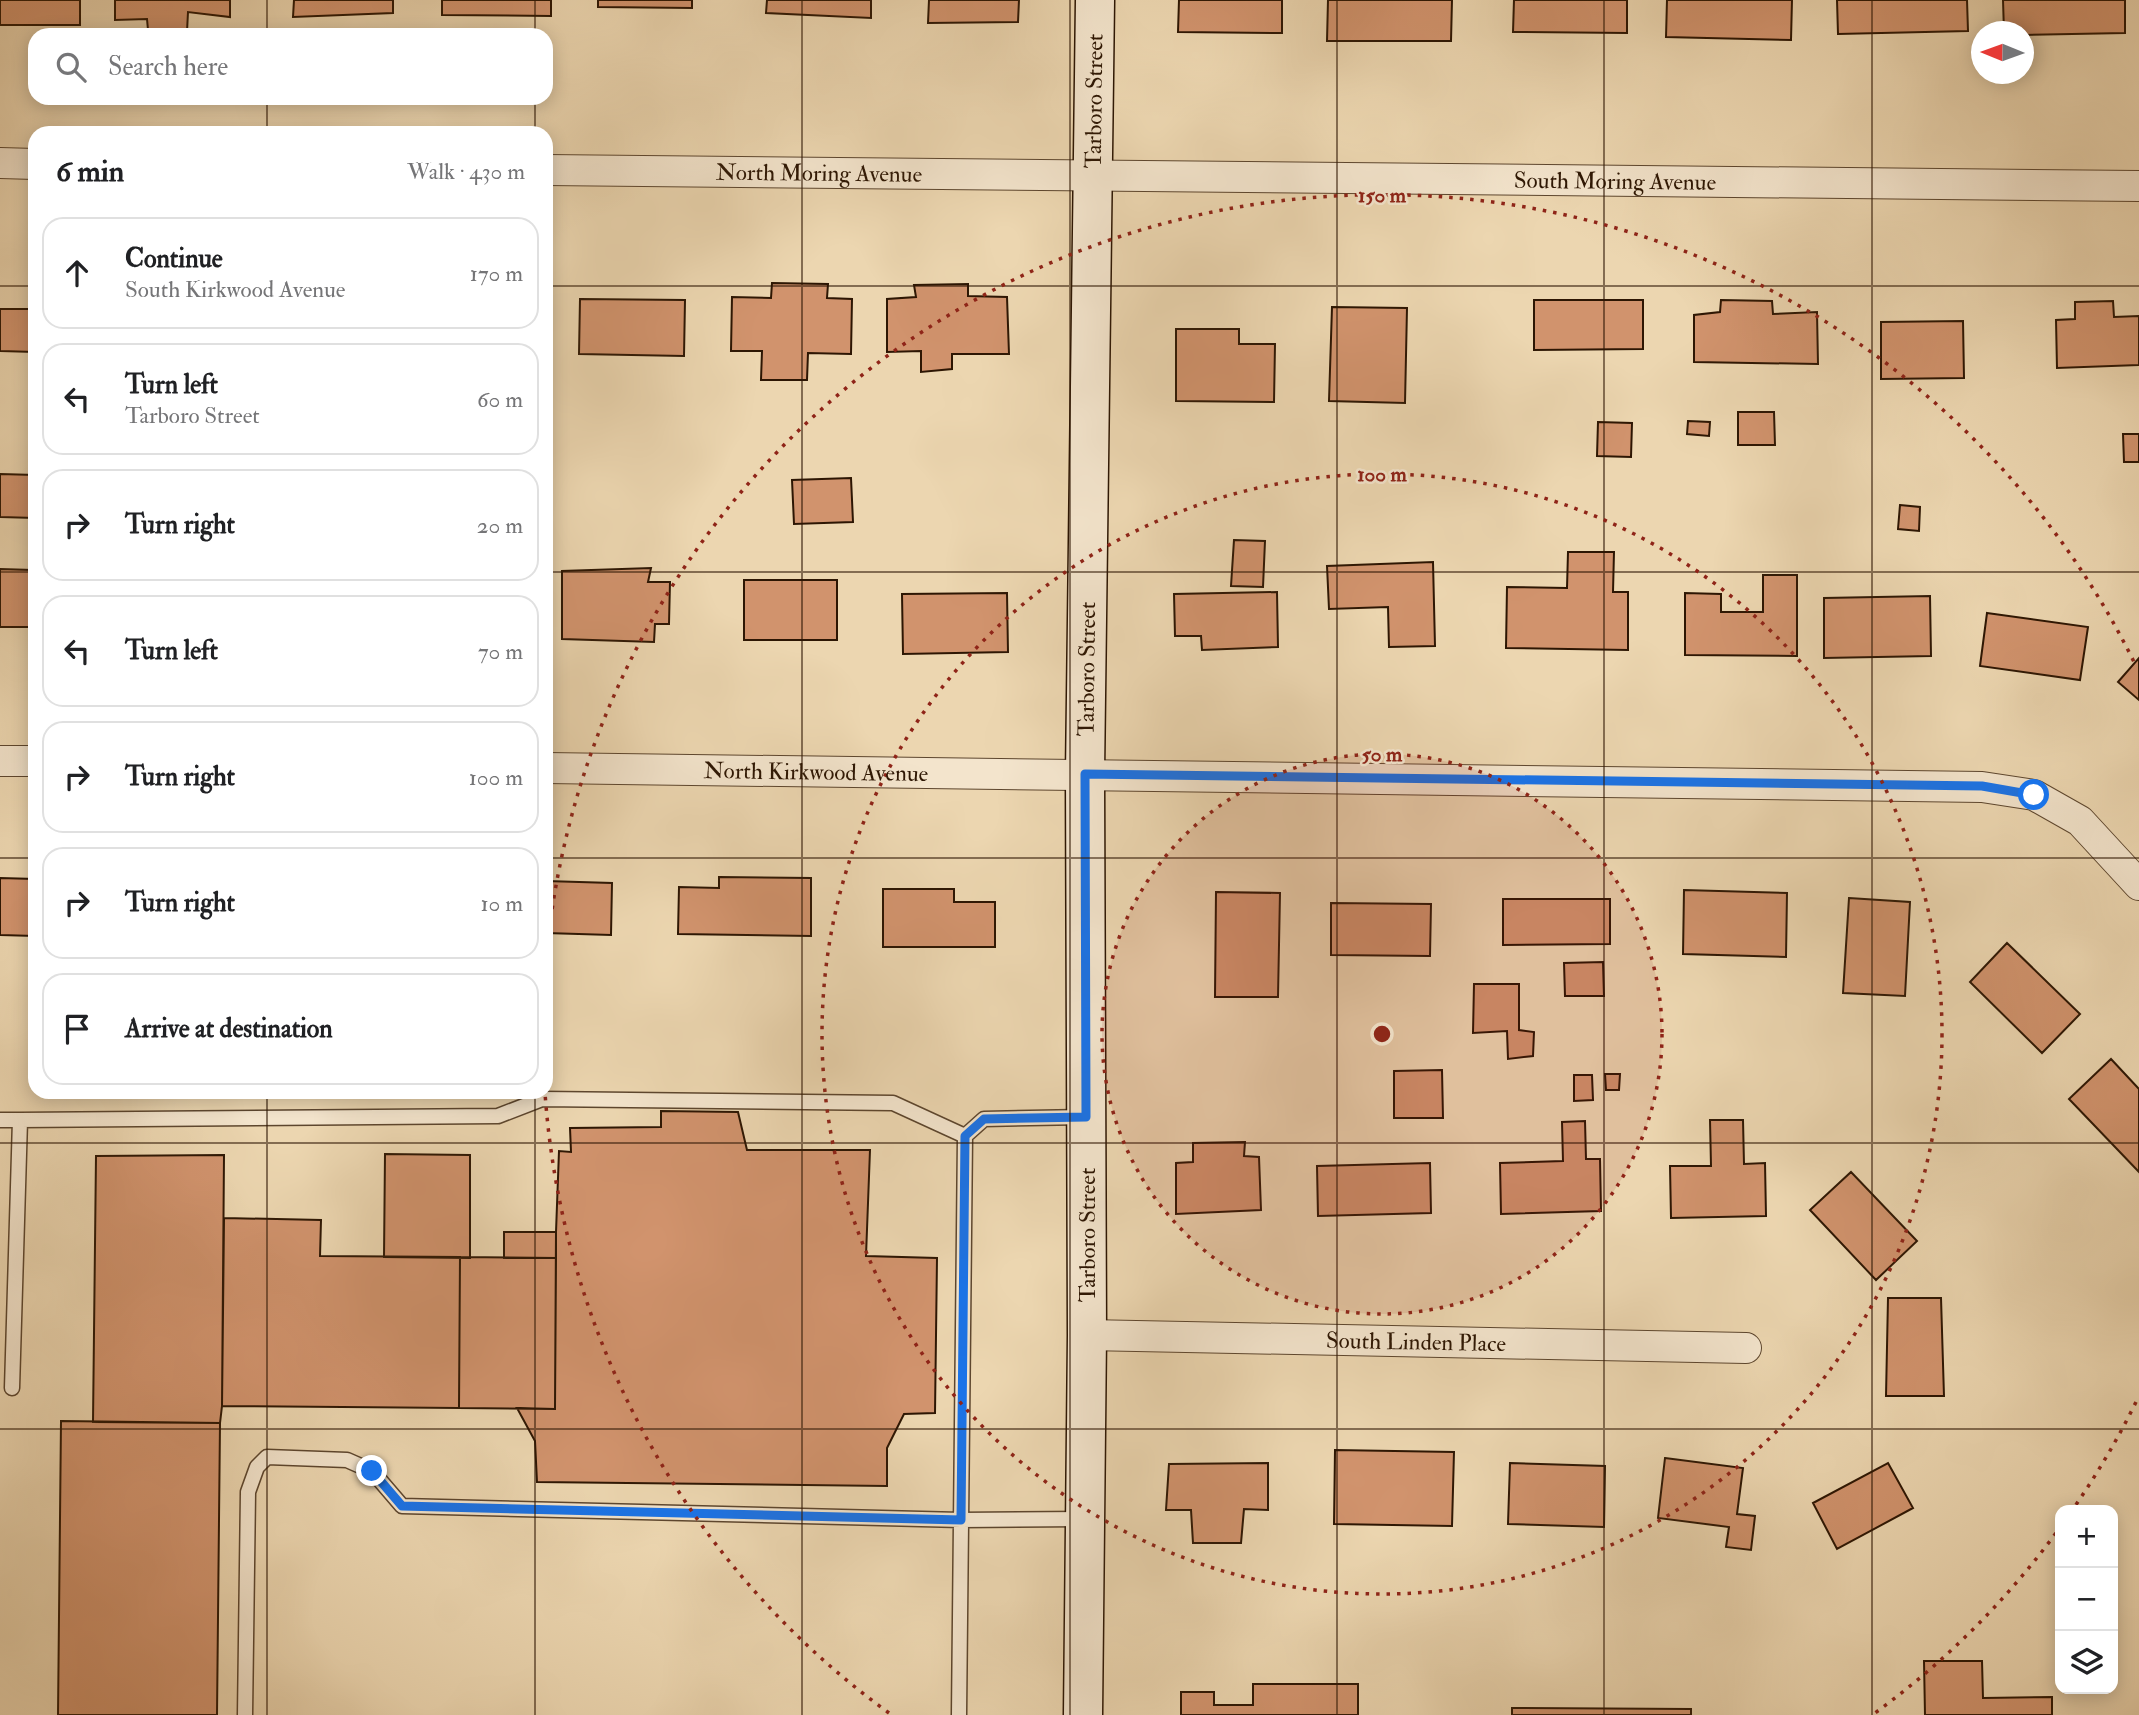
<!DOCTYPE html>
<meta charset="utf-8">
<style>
:root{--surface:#fff;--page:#f2f2f2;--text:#202124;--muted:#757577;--line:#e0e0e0}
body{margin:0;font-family:"IM FELL Double Pica",serif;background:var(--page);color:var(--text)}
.controls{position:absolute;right:21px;bottom:21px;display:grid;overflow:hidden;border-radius:14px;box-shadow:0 4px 18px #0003}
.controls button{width:63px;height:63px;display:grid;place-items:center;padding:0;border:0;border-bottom:2px solid var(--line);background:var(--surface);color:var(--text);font:35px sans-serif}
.compass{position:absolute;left:1971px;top:21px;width:63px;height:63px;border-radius:50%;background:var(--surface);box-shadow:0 4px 18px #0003;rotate:271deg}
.stop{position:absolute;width:21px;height:21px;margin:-16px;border:5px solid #1a73e8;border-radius:50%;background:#fff}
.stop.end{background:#1a73e8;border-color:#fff;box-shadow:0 2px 7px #0008}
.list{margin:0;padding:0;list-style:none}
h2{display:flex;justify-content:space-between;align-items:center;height:91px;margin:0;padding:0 28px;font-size:30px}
h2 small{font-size:23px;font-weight:400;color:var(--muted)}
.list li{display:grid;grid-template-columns:46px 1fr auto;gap:21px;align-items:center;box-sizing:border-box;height:112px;margin:0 14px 14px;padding:0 14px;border:2px solid var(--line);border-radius:21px}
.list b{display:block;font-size:26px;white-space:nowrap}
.list p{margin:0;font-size:23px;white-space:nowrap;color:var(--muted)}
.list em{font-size:23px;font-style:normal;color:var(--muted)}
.icon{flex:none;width:38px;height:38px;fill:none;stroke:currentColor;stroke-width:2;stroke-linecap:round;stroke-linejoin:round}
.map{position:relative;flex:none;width:2139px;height:1715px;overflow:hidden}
.search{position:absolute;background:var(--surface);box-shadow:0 4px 18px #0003;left:28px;top:28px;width:525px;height:77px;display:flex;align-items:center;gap:18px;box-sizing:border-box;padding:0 24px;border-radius:21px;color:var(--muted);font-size:26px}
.panel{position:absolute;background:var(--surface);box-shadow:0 4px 18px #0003;left:28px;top:126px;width:525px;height:973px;border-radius:21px}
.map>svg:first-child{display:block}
.building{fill:#d1936d;stroke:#2d1603;stroke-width:2}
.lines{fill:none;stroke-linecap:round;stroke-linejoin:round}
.lane-casing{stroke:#5d462e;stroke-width:17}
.street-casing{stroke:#5d462e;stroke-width:32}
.secondary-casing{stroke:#2d1603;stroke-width:41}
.lane{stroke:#f3e4cc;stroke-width:14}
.street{stroke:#f3e4cc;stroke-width:30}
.secondary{stroke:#f3e4cc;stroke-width:38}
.route{stroke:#1a73e8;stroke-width:9}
.grid{fill:none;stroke:#2d1603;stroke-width:2;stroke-opacity:0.55}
.ring{fill:none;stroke:#8f2418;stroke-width:3.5;stroke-dasharray:3.5 7}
.labels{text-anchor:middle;stroke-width:5;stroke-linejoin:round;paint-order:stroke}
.street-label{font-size:23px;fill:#2d1603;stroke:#f3e4cc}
.centre{fill:#8f2418;stroke:#f3e4cc;stroke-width:3.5}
.ring-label{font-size:21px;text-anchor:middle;font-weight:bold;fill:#8f2418;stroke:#f3e4cc;stroke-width:5;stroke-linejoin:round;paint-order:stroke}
</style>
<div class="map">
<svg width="2139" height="1715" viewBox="0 0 2139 1715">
<rect width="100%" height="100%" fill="#ecd6b0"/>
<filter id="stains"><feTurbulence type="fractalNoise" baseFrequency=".00286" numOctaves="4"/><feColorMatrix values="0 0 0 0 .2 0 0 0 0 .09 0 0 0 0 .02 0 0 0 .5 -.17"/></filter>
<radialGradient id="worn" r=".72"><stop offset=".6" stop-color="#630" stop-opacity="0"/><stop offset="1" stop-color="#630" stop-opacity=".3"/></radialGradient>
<!-- building -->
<path class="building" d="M0 0H80V25H0Z
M115 0H230V17L188 12 187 32 148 30 147 19 115 20Z
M294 0H393V13L293 17Z
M442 0H551V16L442 15Z
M598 0H692V8L598 7Z
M767 0H871V18L766 13Z
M929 0H1019L1018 22 928 23Z
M1179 0H1282V33L1178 32Z
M1328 0H1452L1451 41H1327Z
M1514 0H1627V33L1513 32Z
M1667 0H1792L1791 40 1666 37Z
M1837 0H1967L1968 31 1838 34Z
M2003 0H2125V33L2024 35V32H2004Z
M772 283 828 284 827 298 852 299 851 354 808 353 807 380H761L762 351H731L732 297 771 298Z
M968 284V296L1007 297 1009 354H952V369L921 372V351L887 352V299L916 297 914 285Z
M580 299 685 300 684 356 579 354Z
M1534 300H1643V349L1534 350Z
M1721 300 1772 301 1773 314 1817 312 1818 364 1694 362V315L1720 312Z
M2113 301 2114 317 2139 316V365L2057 368 2056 320 2075 319V302Z
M1332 307 1407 308 1405 403 1329 401Z
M0 309H35V352L0 351Z
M1963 321 1964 378 1881 379V322Z
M1176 329H1239V344H1275L1274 402 1176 401Z
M1738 412H1774L1775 445H1738Z
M1688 421 1710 422 1709 436 1687 434Z
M1598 422 1632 423 1631 457 1597 456Z
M2123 434H2139V462H2124Z
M0 474 35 475V518L0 517Z
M851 478 853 522 794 524 792 480Z
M1900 505 1920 507 1919 531 1898 529Z
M1234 540 1265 541 1263 587 1231 586Z
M1568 552H1614L1613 592H1628V650L1506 648 1507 587 1567 588Z
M1433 562 1435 646 1389 647 1388 607 1329 609 1327 566Z
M651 568 648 582H670L669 624H655L654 642 562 639V571Z
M0 569 32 570 31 627H0Z
M1763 575H1797V656L1685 655V593L1721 594V612H1763Z
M744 580H837V640H744Z
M1277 592 1278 647 1202 650 1201 636H1175L1174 594Z
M1007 593 1008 652 903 654 902 594Z
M1930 596 1931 656 1824 658V598Z
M1987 613 2088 627 2080 680 1980 666Z
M2139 658V700L2118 682Z
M719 877 811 878V936L678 934 679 887 719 888Z
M0 878 35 879V936L0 935Z
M546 881 612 883 611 935 546 933Z
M883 889H954V902H995V947H883Z
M1684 890 1787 893 1786 957 1683 954Z
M1216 892 1280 893 1278 997H1215Z
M1849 898 1910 902 1905 996 1843 993Z
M1503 899H1610V944L1503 945Z
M1331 903 1431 904 1430 956 1331 955Z
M2007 943 2080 1014 2042 1053 1970 982Z
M1603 962 1604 996H1565L1564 963Z
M1474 984H1519V1030L1534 1032 1533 1056 1508 1059 1507 1031 1473 1033Z
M2111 1059 2139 1089V1172L2069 1099Z
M1442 1070 1443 1118H1394V1071Z
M1605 1074H1620L1619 1090H1606Z
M1574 1075H1592L1593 1100 1574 1101Z
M661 1111 738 1112 747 1150H870L866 1256 937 1258 935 1413 904 1414 887 1448V1486L537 1482 535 1441 517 1408 555 1409 556 1232 559 1151 571 1152 570 1128 661 1127Z
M1710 1120H1743L1744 1164 1765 1163 1766 1216 1671 1218 1670 1166H1711Z
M1585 1121 1586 1159H1600L1601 1211 1501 1214 1500 1163 1563 1161 1562 1122Z
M1245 1142 1244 1156 1259 1157 1261 1210 1176 1214V1163L1193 1162V1143Z
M385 1154 470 1155V1258L384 1257Z
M224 1155 222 1406 220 1423 93 1422 96 1156Z
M1430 1163 1431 1213 1318 1216 1317 1166Z
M1851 1172 1917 1241 1876 1280 1810 1210Z
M224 1218 321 1220 320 1256 460 1257 459 1408 222 1406Z
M504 1232H556V1258H504Z
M460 1257 556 1258 555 1409 459 1408Z
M1888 1298H1941L1944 1396H1886Z
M61 1421 220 1423 217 1715H58Z
M1335 1450 1454 1452 1452 1526 1334 1524Z
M1665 1458 1743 1468 1737 1514 1755 1516 1751 1550 1726 1547 1729 1527 1658 1518Z
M1268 1463V1510L1244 1509 1241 1543H1193L1191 1510H1166L1169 1464Z
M1510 1463 1605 1466 1604 1527 1508 1524Z
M1888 1463 1913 1508 1837 1549 1813 1503Z
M1924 1661H1982L1983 1698 2052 1697V1715H1925Z
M1253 1684H1358V1715H1181V1692H1214V1705H1253Z
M1512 1708 1691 1709V1715H1512Z"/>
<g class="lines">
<defs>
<path id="lane" d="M0 1120H20L12 1388
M20 1120 498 1116 542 1099 893 1103 965 1136
M245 1715 248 1492 257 1467 267 1457 347 1460 372 1471 402 1506 961 1520 1083 1519
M959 1715 965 1136 984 1119 1085 1117"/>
<g id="street">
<path d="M0 163 35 164"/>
<path id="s1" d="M546 170 2139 186"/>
<path d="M0 761H35"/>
<path id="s2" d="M546 768 1982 787 2034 795 2080 821 2139 885"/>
<path id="s3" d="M1087 1335 1746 1348"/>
</g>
<g id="secondary">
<path id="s4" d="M1083 1715 1087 1335 1085 774 1095 0"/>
</g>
</defs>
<!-- lane casing -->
<use href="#lane" class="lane-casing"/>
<!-- street casing -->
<use href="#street" class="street-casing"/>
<!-- secondary casing -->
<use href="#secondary" class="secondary-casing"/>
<!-- lane -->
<use href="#lane" class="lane"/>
<!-- street -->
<use href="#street" class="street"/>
<!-- secondary -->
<use href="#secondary" class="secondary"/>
</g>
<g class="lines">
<!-- route -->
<path class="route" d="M372 1471 402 1506 961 1520 965 1136 984 1119 1086 1117 1085 774 1982 786 2034 795"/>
</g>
<!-- grid -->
<path class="grid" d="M267 0V35M535 0V35M802 0V1715M1070 0V1715M1337 0V1715M1604 0V1715M1872 0V1715M267 98V133M535 98V133M0 286H35M546 286H2139M0 572H35M546 572H2139M0 858H35M546 858H2139M267 1092V1715M535 1092V1715M0 1143H2139M0 1429H2139"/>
<!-- distance rings -->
<circle cx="1382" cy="1034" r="280" fill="#8f2418" fill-opacity=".12"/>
<g class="ring">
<circle cx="1382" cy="1034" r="280"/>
<circle cx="1382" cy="1034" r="560"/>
<path d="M2136 1402A839 839 0 0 1 2073 1509M2056 1533A839 839 0 0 1 1875 1713M889 1713A839 839 0 0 1 545 1093M546 961A839 839 0 0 1 2136 666"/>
</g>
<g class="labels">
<!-- street labels -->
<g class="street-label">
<text dy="8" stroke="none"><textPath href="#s4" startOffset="1614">Tarboro Street</textPath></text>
<text dy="8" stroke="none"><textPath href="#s1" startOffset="273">North Moring Avenue</textPath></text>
<text dy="8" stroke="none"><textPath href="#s1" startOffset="1069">South Moring Avenue</textPath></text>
<text dy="8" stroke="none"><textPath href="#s4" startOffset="1046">Tarboro Street</textPath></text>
<text dy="8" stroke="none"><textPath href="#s2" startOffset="270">North Kirkwood Avenue</textPath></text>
<text transform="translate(1087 1235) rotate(-90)" y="8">Tarboro Street</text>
<text dy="8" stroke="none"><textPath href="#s3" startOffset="329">South Linden Place</textPath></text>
</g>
</g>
<circle cx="1382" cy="1034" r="10" class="centre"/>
<g class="ring-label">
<text x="1382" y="202">150 m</text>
<text x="1382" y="481">100 m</text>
<text x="1382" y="761">50 m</text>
</g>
<rect width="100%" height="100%" filter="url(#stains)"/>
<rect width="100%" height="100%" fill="url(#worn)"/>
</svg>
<div class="controls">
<button>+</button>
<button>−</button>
<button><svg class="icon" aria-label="layers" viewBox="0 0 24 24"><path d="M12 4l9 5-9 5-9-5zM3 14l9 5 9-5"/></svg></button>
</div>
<svg class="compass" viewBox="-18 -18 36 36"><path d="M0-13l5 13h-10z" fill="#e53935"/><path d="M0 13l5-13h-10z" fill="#757577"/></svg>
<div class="stop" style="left:2034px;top:795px"></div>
<div class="stop end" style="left:372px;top:1471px"></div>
<div class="search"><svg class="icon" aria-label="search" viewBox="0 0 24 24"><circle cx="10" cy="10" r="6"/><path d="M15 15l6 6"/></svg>Search here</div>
<section class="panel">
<h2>6 min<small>Walk · 430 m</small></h2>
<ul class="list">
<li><svg class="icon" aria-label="ahead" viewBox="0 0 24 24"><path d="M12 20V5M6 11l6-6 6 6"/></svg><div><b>Continue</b><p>South Kirkwood Avenue</p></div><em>170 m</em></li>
<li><svg class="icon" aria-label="left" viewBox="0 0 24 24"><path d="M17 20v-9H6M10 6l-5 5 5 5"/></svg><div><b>Turn left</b><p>Tarboro Street</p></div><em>60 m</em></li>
<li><svg class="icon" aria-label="right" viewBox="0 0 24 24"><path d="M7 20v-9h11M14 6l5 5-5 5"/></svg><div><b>Turn right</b></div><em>20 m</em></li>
<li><svg class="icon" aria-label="left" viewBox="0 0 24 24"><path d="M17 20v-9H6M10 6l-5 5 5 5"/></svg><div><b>Turn left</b></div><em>70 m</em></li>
<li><svg class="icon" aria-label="right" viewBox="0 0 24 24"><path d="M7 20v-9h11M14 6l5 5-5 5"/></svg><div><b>Turn right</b></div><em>100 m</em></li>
<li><svg class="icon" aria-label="right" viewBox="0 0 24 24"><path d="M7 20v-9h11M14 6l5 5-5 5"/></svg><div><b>Turn right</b></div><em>10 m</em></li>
<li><svg class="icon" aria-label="arrive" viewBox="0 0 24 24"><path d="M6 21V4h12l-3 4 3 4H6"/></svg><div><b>Arrive at destination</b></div></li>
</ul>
</section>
</div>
